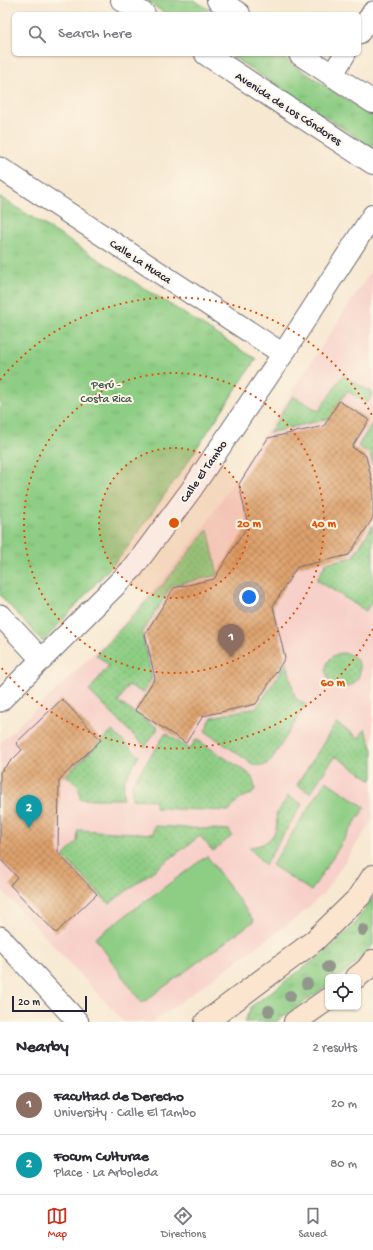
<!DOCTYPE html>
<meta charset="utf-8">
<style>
:root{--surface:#fff;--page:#f7f7f7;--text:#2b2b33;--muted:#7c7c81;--line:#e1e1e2;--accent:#c8321e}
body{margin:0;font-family:"Gochi Hand",sans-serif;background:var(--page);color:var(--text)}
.controls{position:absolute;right:12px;bottom:12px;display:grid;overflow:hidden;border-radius:6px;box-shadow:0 1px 3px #0004}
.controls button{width:36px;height:36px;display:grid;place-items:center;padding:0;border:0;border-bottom:1px solid var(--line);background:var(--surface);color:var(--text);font:20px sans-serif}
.scale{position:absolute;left:12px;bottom:10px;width:75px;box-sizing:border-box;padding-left:4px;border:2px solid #22223b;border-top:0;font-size:11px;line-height:14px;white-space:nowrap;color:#22223b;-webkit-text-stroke:3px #fcf5e5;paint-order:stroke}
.you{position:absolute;left:249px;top:597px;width:14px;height:14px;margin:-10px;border:3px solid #fff;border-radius:50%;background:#1a73e8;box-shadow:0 0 0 6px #1a73e833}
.badge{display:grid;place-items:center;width:26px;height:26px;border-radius:50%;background:var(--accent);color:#fff;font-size:13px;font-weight:700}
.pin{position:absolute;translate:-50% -33px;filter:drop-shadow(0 1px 2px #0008)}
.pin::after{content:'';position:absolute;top:21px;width:14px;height:12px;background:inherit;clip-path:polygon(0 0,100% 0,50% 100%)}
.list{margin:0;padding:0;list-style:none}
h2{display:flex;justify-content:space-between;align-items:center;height:52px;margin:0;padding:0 16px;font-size:17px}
h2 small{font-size:13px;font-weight:400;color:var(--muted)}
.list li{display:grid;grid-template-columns:26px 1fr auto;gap:12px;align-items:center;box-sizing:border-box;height:60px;padding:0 16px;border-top:1px solid var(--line)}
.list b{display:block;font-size:15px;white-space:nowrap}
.list p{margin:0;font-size:13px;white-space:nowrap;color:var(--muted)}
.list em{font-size:13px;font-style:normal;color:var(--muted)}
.icon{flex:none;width:22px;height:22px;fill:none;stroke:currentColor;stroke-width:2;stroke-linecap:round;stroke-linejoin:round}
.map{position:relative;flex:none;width:373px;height:1022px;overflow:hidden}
.search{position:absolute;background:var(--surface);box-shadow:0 1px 3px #0004;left:12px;right:12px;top:12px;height:44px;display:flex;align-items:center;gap:10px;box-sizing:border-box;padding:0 14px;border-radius:6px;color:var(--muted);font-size:15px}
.sheet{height:172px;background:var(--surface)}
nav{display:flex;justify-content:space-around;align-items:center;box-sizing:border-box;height:56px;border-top:1px solid var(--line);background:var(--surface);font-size:11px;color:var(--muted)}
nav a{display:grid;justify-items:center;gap:2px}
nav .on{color:var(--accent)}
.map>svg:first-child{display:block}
.built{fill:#f7d0c9}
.grass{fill:url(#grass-tufts);stroke:#587860}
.garden{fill:url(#garden-dots);stroke:#587860}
.pitch{fill:#8ecd84;stroke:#587860}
.building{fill:url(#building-cross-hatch)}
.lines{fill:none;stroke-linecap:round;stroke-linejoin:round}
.minor-casing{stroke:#6d6770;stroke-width:23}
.tertiary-casing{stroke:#6d6770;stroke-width:24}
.secondary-casing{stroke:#6d6770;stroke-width:24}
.minor{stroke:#fff;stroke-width:21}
.tertiary{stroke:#fff;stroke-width:22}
.secondary{stroke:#fbe5cf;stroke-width:22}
.tree{fill:#93978b}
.ring{fill:none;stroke:#de560e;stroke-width:2;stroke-dasharray:2 4}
.labels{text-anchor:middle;stroke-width:4;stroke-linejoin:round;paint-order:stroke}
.street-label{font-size:12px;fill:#22223b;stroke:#fcf5e5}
.park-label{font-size:12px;fill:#425551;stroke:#fcf5e5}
.centre{fill:#de560e;stroke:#fcf5e5;stroke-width:2}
.ring-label{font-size:12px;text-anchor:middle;font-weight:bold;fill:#de560e;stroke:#fcf5e5;stroke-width:4;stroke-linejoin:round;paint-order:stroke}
</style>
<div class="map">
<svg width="373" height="1022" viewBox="0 0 373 1022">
<defs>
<pattern id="grass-tufts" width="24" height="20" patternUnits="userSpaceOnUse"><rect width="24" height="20" fill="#8ecd84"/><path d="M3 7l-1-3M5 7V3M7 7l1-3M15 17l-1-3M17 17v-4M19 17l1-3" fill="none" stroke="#7ab073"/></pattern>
<pattern id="garden-dots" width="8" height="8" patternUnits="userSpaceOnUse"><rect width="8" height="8" fill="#8ecd84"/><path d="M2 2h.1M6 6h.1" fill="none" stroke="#7ab073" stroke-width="1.8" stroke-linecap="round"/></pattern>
<pattern id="building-cross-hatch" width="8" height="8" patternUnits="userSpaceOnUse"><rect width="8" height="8" fill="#dda16c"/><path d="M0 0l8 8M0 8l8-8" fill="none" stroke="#b3835a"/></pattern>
</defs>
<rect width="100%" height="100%" fill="#fcf5e5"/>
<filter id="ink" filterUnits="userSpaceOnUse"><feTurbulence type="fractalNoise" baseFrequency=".025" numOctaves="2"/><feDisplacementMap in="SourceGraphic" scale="8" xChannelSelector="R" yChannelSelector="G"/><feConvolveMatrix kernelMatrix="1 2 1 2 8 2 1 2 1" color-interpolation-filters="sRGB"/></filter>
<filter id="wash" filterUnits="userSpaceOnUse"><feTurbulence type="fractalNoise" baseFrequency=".012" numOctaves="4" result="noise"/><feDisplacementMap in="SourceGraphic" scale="16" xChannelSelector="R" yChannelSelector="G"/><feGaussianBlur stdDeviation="0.9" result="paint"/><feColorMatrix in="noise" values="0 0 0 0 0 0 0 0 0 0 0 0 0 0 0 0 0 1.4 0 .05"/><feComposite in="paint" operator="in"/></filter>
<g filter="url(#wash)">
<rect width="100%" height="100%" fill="#f7e8d1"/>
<!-- built -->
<path class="built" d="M373 268V819L324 893 300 915 153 1022H124L0 888V743L71 676 108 639 166 576 205 525Z"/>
<!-- grass -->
<path class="grass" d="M145 0H194L216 14H166Z
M228 54H277L373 117V148Z
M0 197 256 359 185 466 125 551 43 642 0 595Z
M373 897V945L350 969 339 977H328V985L276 1022H244L252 1006 329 949 354 925Z"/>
<!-- garden -->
<path class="garden" d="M343 375 373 393 367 403 347 391 330 418 269 433 293 396 319 411Z
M373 422V465L370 454 358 446Z
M373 525V600L366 611 317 580 326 563 353 557Z
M208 529 218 575 172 586 142 633 152 678 143 693 128 685 118 702 158 728 145 747 89 691 109 665 96 655 165 582Z
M326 670a17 17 0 1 1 34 0a17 17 0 1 1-34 0Z
M287 662 295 698 306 705 270 762 263 766 254 765 205 731 212 717 257 707Z
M336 723 359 738 365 729 373 750V778L372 780 335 756 310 793 297 785Z
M112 731 139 756 124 780 123 799H80L79 788 66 775Z
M166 733 190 749 196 739 248 773 253 779 255 789 252 794C241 797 235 801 230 811L155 808V800L132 799V784Z
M288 796 302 804 265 865 249 847C268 846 280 834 276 815Z
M154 826 229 830 232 836 213 851 200 836 109 904 63 856 77 842 78 830 153 834Z"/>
<!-- pitch -->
<path class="pitch" d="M326 781 365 807 311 891 272 865Z
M207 856 254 921 142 1003 95 938Z"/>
<g id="blocks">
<!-- building -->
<path class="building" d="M339 401 369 420 352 447 366 456 373 485V518L349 555 297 567 273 606 285 658 256 704 203 716 186 743 135 710 155 678 145 634 174 588 214 579 248 525 239 484 268 438 324 426Z
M62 699 101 740 59 780 58 853 97 894 56 933 10 885 17 877 0 859V772L22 750 16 743Z"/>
</g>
</g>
<g filter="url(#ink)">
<use href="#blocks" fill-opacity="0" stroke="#6d6770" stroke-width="1"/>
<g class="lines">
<defs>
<path id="minor" d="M359 33 373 12
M332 75 345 54
M0 168 283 354
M0 615 42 660
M0 701 133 568 191 490 283 354 373 215
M0 937 78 1022"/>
<path id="tertiary" d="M122 0 144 14
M218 0 239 14
M206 54 373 163
M300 54 373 102"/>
<path id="secondary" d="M357 977 367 969 373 961
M206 1022 314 941 360 896 373 876
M295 1022 328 999"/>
</defs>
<!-- minor casing -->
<use href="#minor" class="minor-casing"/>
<!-- tertiary casing -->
<use href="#tertiary" class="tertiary-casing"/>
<!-- secondary casing -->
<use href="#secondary" class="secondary-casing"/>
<!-- minor -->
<use href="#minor" class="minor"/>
<!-- tertiary -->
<use href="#tertiary" class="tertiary"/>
<!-- secondary -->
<use href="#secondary" class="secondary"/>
</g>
<!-- trees -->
<g class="tree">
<circle cx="363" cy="930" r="6"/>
<circle cx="328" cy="967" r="6"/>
<circle cx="307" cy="984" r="6"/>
<circle cx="290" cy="996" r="6"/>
<circle cx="269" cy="1011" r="6"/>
</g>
</g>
<!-- distance rings -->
<circle cx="174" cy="523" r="75" fill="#de560e" fill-opacity=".12"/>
<g class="ring">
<circle cx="174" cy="523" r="75"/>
<circle cx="174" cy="523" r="150"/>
<path d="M373 629A225 225 0 0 1 0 666M0 380A225 225 0 0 1 373 417"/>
</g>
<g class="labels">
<!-- street labels -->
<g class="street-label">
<text transform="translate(289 108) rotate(33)" y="4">Avenida de Los Cóndores</text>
<text transform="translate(141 261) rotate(33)" y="4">Calle La Huaca</text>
<text transform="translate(203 471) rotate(-55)" y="4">Calle El Tambo</text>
</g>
<!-- park labels -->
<g class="park-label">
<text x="106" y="388">Perú -<tspan x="106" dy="14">Costa Rica</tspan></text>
</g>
</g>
<circle cx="174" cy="523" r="6" class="centre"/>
<g class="ring-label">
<text x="249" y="527">20 m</text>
<text x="324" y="527">40 m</text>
<text x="333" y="686">60 m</text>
</g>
</svg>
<div class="controls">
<button><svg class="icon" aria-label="locate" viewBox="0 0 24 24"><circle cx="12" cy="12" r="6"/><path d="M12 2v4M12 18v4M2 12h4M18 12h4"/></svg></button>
</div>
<div class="scale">20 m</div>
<div class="you"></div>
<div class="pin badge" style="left:231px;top:657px;background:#8d6e63">1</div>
<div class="pin badge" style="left:29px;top:828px;background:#0f9aa8">2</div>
<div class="search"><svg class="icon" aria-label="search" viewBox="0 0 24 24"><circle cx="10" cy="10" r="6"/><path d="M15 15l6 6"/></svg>Search here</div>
</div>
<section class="sheet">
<h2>Nearby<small>2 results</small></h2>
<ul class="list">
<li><span class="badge" style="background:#8d6e63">1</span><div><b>Facultad de Derecho</b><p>University · Calle El Tambo</p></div><em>20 m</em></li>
<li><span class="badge" style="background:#0f9aa8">2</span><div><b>Focum Culturae</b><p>Place · La Arboleda</p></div><em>80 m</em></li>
</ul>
</section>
<nav>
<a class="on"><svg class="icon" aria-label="map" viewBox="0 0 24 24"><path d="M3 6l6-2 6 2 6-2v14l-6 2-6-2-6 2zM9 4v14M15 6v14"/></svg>Map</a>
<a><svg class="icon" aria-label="directions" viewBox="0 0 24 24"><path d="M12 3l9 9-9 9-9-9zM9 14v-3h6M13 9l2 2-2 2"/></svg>Directions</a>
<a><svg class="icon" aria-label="saved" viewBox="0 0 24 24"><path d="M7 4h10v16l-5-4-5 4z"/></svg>Saved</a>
</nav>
